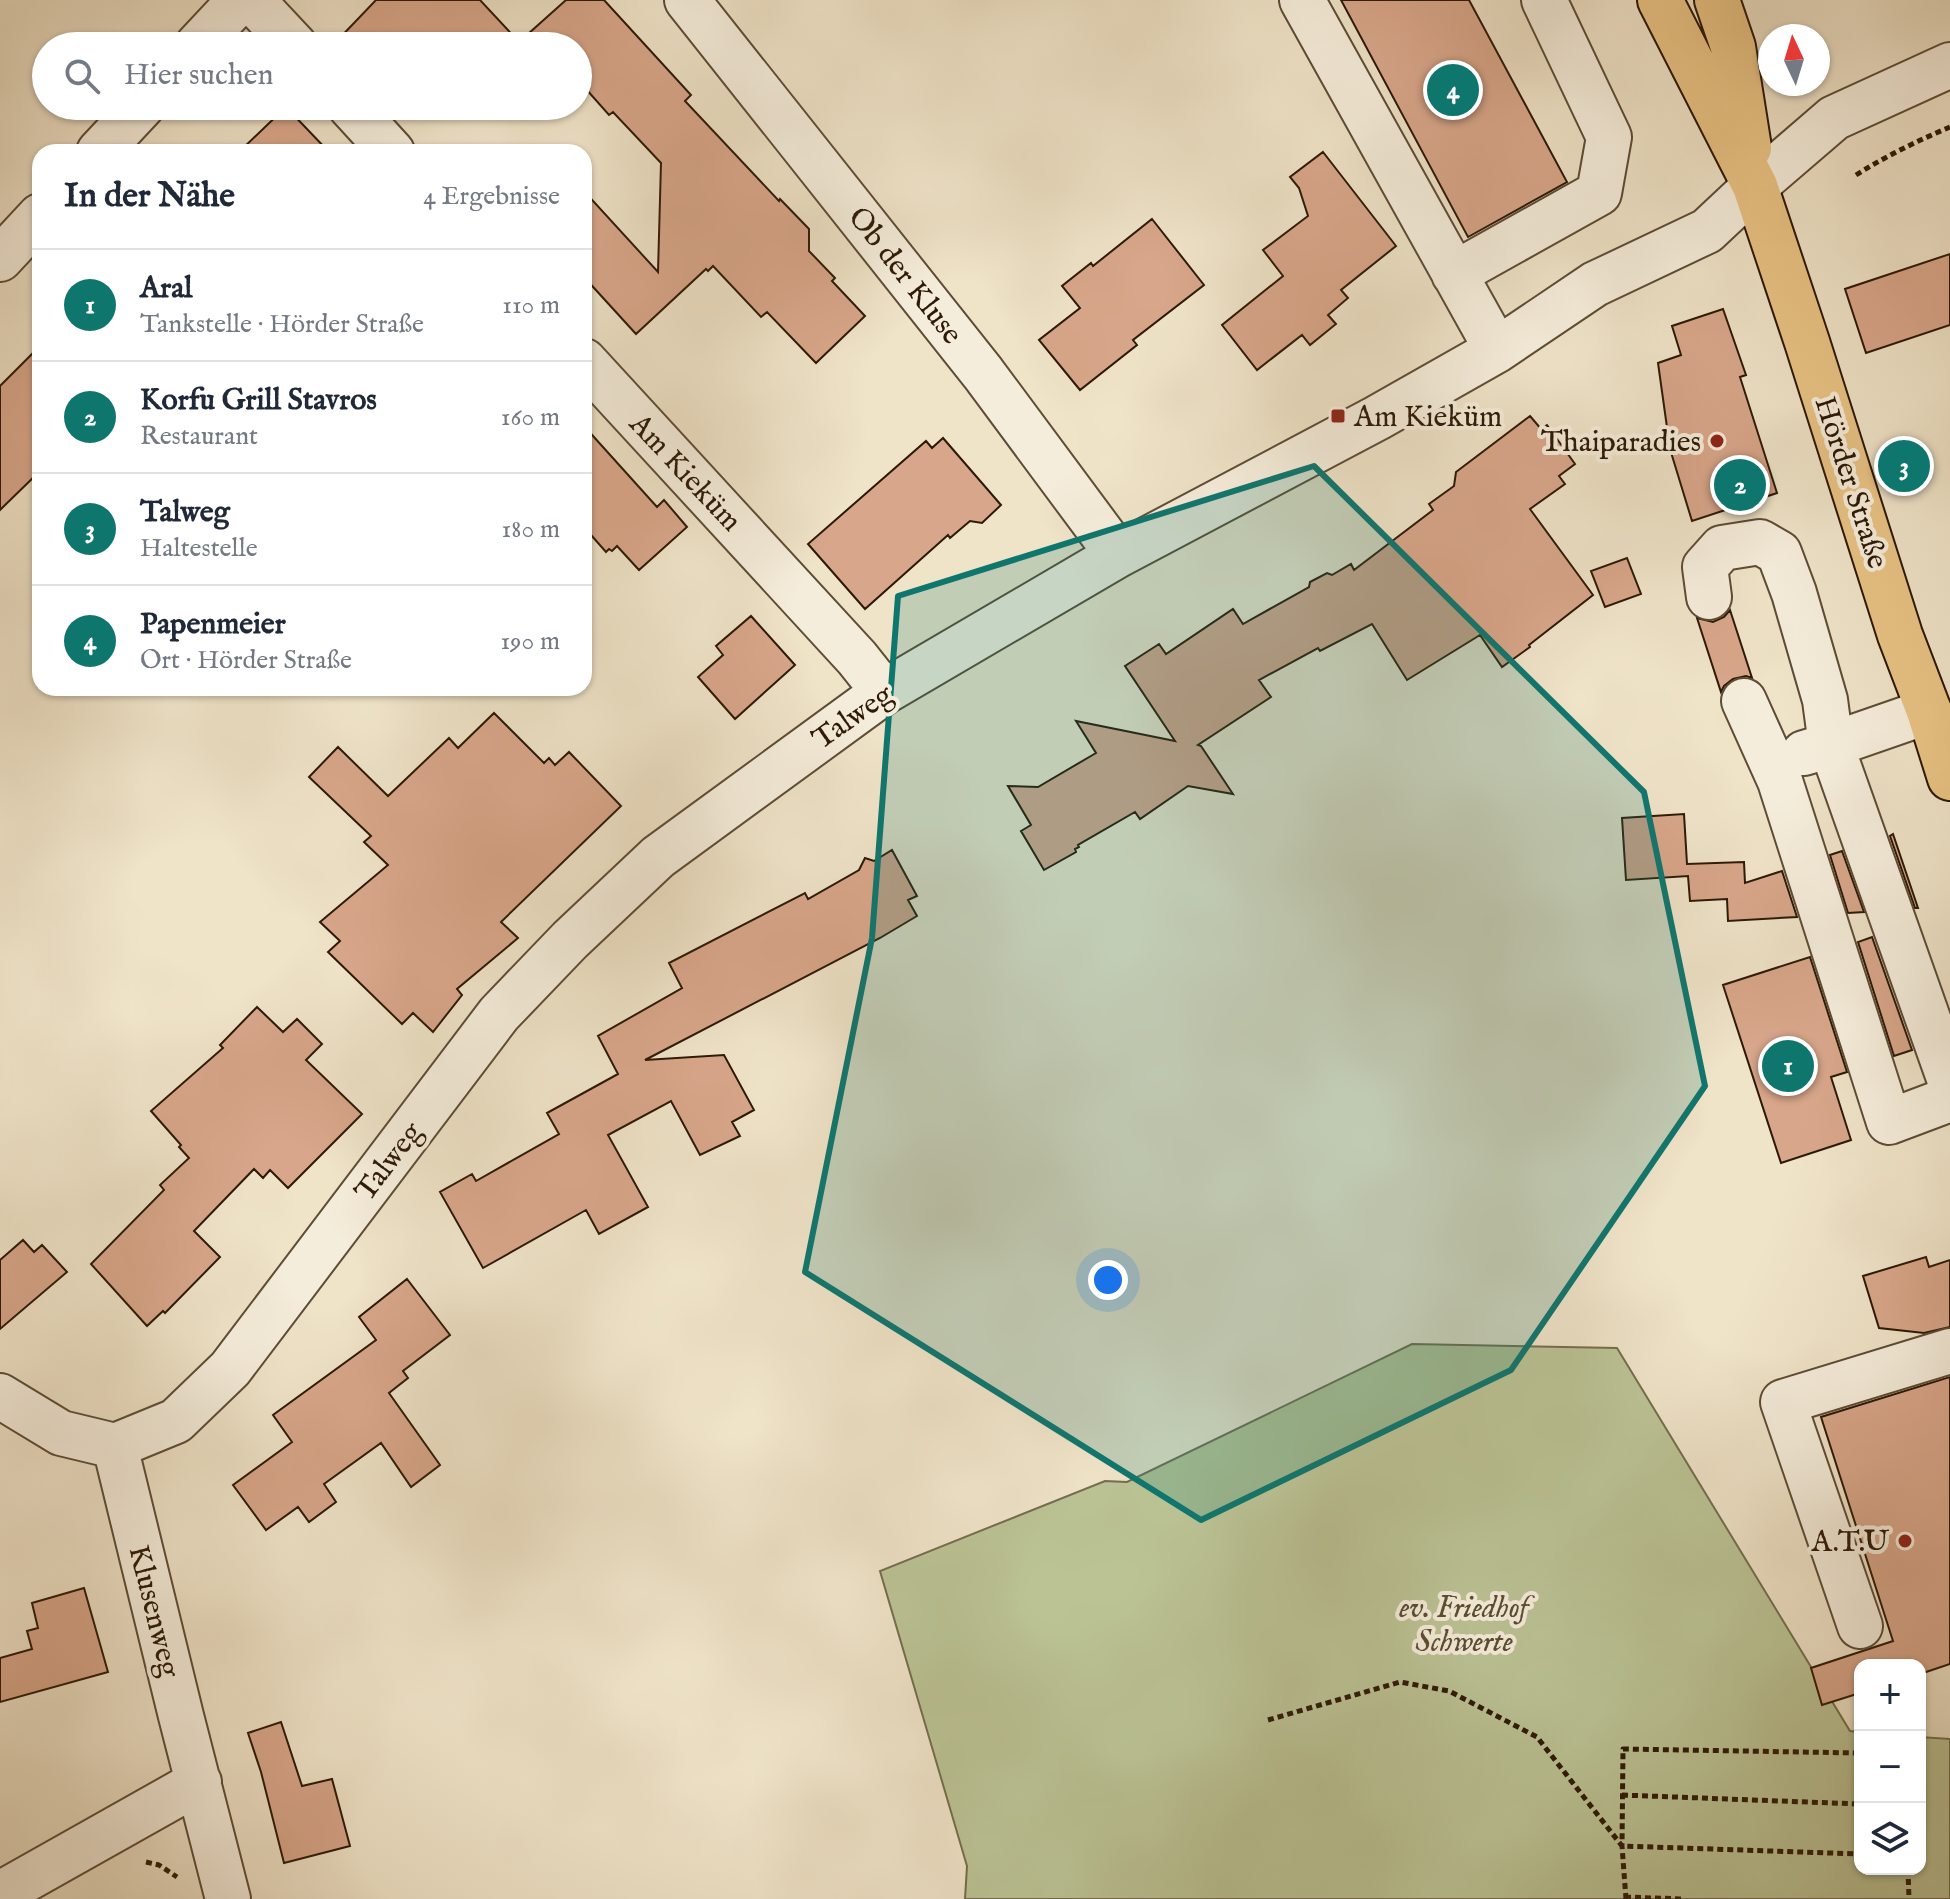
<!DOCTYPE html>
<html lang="de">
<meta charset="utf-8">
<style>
:root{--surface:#fff;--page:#f2f2f3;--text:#1f2937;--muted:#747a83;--line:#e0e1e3;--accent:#0f766e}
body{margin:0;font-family:"IM FELL English",serif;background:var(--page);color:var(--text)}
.controls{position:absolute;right:24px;bottom:24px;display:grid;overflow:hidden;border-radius:16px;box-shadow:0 2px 6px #0004}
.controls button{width:72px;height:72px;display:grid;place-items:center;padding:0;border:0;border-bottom:2px solid var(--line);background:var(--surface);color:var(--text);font:40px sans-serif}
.compass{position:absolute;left:1758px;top:24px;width:72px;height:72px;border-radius:50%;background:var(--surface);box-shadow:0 2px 6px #0004;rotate:356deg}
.you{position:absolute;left:1108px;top:1280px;width:28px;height:28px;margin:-20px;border:6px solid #fff;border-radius:50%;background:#1a73e8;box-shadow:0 0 0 12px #1a73e833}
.badge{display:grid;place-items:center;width:52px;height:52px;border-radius:50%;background:var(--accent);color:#fff;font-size:26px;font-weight:700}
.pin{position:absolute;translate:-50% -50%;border:4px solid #fff;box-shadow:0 2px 8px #0006}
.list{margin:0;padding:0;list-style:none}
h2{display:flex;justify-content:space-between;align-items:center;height:104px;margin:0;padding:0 32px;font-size:34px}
h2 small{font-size:26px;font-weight:400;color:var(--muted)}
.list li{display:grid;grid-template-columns:52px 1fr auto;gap:24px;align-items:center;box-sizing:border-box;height:112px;padding:0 32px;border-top:2px solid var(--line)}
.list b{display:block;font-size:30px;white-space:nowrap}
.list p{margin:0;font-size:26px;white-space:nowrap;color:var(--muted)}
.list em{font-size:26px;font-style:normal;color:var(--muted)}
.icon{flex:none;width:44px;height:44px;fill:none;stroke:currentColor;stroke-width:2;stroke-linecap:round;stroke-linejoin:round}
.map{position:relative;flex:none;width:1950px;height:1899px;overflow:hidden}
.search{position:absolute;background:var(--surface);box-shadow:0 2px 6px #0004;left:32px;top:32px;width:560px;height:88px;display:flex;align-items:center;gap:20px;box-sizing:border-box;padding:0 28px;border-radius:44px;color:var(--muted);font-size:30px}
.panel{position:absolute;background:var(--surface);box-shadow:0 2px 6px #0004;left:32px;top:144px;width:560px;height:552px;border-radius:24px}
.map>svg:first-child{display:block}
.green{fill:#bbc395;stroke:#746e4e;stroke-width:2}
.building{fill:#d8a68a;stroke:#2c1906;stroke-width:2}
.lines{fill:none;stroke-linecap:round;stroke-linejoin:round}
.minor-casing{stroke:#5d4c36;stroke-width:48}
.major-casing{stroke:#2c1906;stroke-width:48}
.path{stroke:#2c1906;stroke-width:5;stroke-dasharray:6 4;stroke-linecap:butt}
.minor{stroke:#f5eddb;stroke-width:44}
.major{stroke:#e8c284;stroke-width:44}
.marked{fill:#0f766e;fill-opacity:0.2;stroke:#0f766e;stroke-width:6;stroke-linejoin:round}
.poi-dot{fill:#8f2418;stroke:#f5eddb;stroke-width:3}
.labels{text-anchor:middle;stroke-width:8;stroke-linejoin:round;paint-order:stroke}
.street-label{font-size:30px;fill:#2c1906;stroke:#f5eddb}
.poi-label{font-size:30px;fill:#2c1906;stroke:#f5eddb;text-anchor:end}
.park-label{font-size:30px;font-style:italic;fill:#574c31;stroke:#f5eddb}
</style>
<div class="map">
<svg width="1950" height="1899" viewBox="0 0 1950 1899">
<rect width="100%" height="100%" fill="#efe3c8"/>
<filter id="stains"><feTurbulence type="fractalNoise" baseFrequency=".0025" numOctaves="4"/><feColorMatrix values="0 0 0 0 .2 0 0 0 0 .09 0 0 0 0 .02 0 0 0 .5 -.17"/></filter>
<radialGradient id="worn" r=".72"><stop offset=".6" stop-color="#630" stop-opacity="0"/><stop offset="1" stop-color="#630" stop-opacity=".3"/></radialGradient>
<!-- green -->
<path class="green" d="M1412 1344 1617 1348 1850 1731 1860 1732V1869H1920V1737L1950 1739V1899H965L967 1866 880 1571 1105 1481 1127 1482Z"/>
<!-- building -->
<path class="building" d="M376 0H480L519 42 566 0H604L691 95 685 101 779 201 780 199 809 229V251L835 278 832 281 865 316 816 363 767 312 761 317 713 266 708 271 706 269 636 334 584 277V191L658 272 661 163 613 112 609 115 578 80V46H332Z
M1341 0H1469L1567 182 1468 237Z
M286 107 329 152H239Z
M1323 152 1396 246 1341 290 1348 298 1328 315 1336 324 1310 345 1302 335 1257 370 1222 325 1283 276 1263 250 1308 216 1299 188 1290 177Z
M1152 219 1204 285 1133 340 1137 345 1080 390 1039 340 1080 308 1062 286 1091 263 1093 266Z
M1950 254V325L1866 353 1845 289Z
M1723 309 1746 375 1740 377 1777 493 1692 521 1670 449 1658 363 1681 355 1672 326Z
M40 346V471L0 510V386Z
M1530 416 1541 429 1547 425 1575 464 1559 476 1565 484 1530 509 1593 595 1529 645 1530 647 1502 667 1480 635 1407 680 1372 624 1320 651 1318 648 1259 680 1271 697 1198 745 1201 746 1233 794 1188 786 1140 819 1135 812 1078 845 1079 847 1075 849 1076 852 1044 870 1021 831 1031 825 1008 786 1038 787 1096 753 1076 721 1175 741 1125 666 1159 644 1166 654 1233 609 1243 624 1309 587 1310 582 1327 573 1332 575 1351 564 1354 570 1433 510 1429 504 1454 486 1456 472Z
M584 426 657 507 664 500 687 527 639 570 617 546 612 551 609 549 606 552 584 527Z
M943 438 1001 505 982 523 970 521 950 538 948 535 865 609 808 544 926 441 932 448Z
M1627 558 1641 594 1605 607 1591 571Z
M1730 610 1752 678 1746 676 1733 679 1724 686 1721 692 1697 618 1713 622 1724 617Z
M751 616 795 665 735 719 698 677 723 655 716 646Z
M494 713 544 763 549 758 555 765 569 752 621 806 501 922 518 938 457 989 462 995 433 1032 413 1013 402 1024 328 952 340 941 320 922 388 865 364 842 371 836 309 777 338 747 388 796 449 738 458 748Z
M1684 814 1687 864 1744 862 1745 883 1782 871 1797 917 1728 921 1727 899 1690 901 1688 876 1626 880 1622 818Z
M1893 834 1918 908H1915L1890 836Z
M892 850 917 896 908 900 917 916 880 938 645 1060 724 1055 754 1110 732 1122 740 1136 700 1155 671 1101 608 1135 648 1207 599 1234 586 1210 483 1268 440 1192 472 1174 476 1181 559 1134 547 1113 618 1074 598 1036 682 988 669 963 805 893 808 899 859 870 865 858 874 861Z
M1842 851 1864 912 1848 913 1830 855Z
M1872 937 1912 1050 1894 1056 1858 942Z
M1810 957 1847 1072 1831 1077 1851 1140 1781 1163 1723 985Z
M257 1007 283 1032 297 1019 322 1044 306 1060 362 1114 288 1188 270 1170 263 1178 254 1169 194 1231 220 1257 165 1313 163 1311 147 1326 91 1264 164 1190 160 1185 189 1158 179 1147 181 1145 151 1111 223 1048 220 1045Z
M23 1240 34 1252 42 1245 67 1272 0 1329V1260Z
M1926 1257 1929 1267 1950 1260V1327L1924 1333 1879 1328 1863 1276Z
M407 1279 450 1335 403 1371 408 1378 389 1393 440 1465 411 1487 381 1443 324 1484 336 1502 309 1522 298 1507 266 1530 233 1485 292 1442 273 1415 376 1340 359 1317Z
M1950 1377V1664L1920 1674V1665H1860V1693L1822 1705 1811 1668 1893 1641 1821 1417Z
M84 1588 108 1672 0 1702V1658L32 1649 27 1631 38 1628 32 1603Z
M281 1722 302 1786 332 1779 350 1846 284 1863 261 1772 248 1733Z"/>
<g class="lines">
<defs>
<path id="minor" d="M252 0 295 46
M687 0 983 373 1118 555
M1302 0 1497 350
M197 46 240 0
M350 106 392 152
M99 152 142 106
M0 259 40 216
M1454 274 1599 193 1609 137 1544 0
M584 361 857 658 884 692
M1709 597 1705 567 1722 548 1760 542 1779 553 1794 593 1825 700 1831 745 1929 711
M1744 701 1780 781 1889 1122 1950 1099
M1804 753 1831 745 1950 1081
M0 1396 61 1433 115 1446
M115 1446 176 1421 230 1369 499 1014 570 940 658 857 884 692 1118 555 1377 418 1497 350 1595 284 1707 231 1755 186 1834 118 1950 65
M115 1446 181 1716 228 1899
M1860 1626 1783 1402 1950 1351
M0 1894 199 1782"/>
<path id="major" d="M1660 0 1755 186 1807 342 1900 635 1929 711 1950 778
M1717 0 1733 47 1749 148"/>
</defs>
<!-- minor casing -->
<use href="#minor" class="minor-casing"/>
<!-- major casing -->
<use href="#major" class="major-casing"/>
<!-- path -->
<path class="path" d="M1856 175C1886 156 1917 141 1950 127
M1268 1720 1400 1682 1449 1691 1537 1737 1622 1846 1860 1854
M1622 1795 1860 1804
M146 1862 159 1865 177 1877
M1908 1869 1909 1899
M1625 1897 1684 1899
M1626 1899 1622 1846 1623 1749 1860 1753"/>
<!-- minor -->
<use href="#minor" class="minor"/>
<!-- major -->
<use href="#major" class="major"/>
</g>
<!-- marked area -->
<path class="marked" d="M1314 466 1644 792 1705 1086 1511 1370 1201 1520 805 1272 872 938 898 596Z"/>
<!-- markers -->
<g class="poi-dot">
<rect x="1330" y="408" width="16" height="16" rx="4"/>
<circle cx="1717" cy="441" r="8"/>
<circle cx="1905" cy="1541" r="8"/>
</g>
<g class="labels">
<!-- street labels -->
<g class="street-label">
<text transform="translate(906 275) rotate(52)" y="10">Ob der Kluse</text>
<text transform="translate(686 472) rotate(47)" y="10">Am Kieküm</text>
<text transform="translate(1852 482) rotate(72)" y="10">Hörder Straße</text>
<text transform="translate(852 716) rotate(-35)" y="10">Talweg</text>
<text transform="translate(388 1161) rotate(-53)" y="10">Talweg</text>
<text transform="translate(155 1611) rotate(76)" y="10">Klusenweg</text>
</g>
<!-- poi labels -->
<g class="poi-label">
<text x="1354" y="426" text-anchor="start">Am Kieküm</text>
<text x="1701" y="451">Thaiparadies</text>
<text x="1889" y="1551">A.T.U</text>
</g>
<!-- park labels -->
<g class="park-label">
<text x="1464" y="1617">ev. Friedhof<tspan x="1464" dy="34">Schwerte</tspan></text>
</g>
</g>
<rect width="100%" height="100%" filter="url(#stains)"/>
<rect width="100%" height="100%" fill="url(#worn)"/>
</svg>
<div class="controls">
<button>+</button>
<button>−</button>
<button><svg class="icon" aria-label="layers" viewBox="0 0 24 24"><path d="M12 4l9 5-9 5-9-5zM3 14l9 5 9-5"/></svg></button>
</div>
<svg class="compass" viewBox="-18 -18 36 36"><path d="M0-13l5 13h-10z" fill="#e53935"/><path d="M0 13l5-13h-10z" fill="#747a83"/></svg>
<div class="you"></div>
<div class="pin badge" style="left:1788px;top:1066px">1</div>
<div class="pin badge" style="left:1740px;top:485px">2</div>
<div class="pin badge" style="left:1904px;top:466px">3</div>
<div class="pin badge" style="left:1453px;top:90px">4</div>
<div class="search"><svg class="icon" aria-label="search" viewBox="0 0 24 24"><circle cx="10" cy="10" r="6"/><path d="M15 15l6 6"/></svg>Hier suchen</div>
<section class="panel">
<h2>In der Nähe<small>4 Ergebnisse</small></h2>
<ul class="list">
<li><span class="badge">1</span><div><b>Aral</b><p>Tankstelle · Hörder Straße</p></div><em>110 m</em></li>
<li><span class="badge">2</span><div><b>Korfu Grill Stavros</b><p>Restaurant</p></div><em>160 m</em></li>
<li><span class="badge">3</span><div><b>Talweg</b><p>Haltestelle</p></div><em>180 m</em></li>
<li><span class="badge">4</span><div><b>Papenmeier</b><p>Ort · Hörder Straße</p></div><em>190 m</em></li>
</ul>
</section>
</div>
